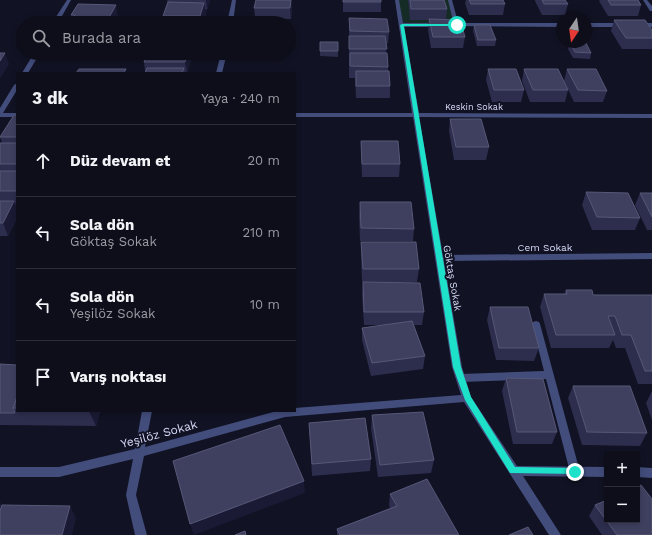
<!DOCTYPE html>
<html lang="tr">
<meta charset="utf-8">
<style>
:root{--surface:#0d0e1a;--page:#1b1c27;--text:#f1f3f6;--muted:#9a9ca2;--line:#2d2e39}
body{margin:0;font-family:"Work Sans",sans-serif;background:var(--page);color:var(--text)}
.controls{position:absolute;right:12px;bottom:12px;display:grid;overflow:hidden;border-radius:0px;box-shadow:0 2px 6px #0003}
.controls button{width:36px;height:36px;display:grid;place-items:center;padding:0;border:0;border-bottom:1px solid var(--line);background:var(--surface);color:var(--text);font:20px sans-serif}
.compass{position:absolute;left:556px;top:12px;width:36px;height:36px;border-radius:50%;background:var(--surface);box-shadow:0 2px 6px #0003;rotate:193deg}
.stop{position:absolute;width:12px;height:12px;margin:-9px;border:3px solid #1de1c9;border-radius:50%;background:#fff}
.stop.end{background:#1de1c9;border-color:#fff;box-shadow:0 1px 4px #0008}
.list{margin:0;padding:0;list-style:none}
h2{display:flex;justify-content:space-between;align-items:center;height:52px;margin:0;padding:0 16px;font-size:17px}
h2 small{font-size:13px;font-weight:400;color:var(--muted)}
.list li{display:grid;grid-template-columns:26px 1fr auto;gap:12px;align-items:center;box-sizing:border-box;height:72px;padding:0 16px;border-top:1px solid var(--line)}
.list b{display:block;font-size:15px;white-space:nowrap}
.list p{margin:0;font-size:13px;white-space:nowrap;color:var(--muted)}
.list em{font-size:13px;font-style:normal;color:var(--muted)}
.icon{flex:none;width:22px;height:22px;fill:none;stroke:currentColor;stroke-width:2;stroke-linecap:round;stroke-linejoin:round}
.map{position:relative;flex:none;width:652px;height:535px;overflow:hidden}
.search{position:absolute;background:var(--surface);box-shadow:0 2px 6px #0003;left:16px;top:16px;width:280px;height:44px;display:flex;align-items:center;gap:10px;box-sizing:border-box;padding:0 14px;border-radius:22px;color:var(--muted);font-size:15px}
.panel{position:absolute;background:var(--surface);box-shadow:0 2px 6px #0003;left:16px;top:72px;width:280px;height:340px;border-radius:0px}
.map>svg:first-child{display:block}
.green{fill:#152c26}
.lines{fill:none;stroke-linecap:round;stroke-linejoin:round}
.service{fill:#424d7c;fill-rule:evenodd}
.minor{fill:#424d7c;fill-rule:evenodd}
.wall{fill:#2d2d4e}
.shaded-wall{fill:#1a1a35}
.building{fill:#3f4060;stroke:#575878}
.route{fill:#1de1c9}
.labels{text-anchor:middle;stroke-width:4;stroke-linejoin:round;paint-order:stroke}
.far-street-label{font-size:9px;fill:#d8dcfa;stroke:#111223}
.street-label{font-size:10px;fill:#d8dcfa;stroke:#111223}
.near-street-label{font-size:12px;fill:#d8dcfa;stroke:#111223}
</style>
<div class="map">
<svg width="652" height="535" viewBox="0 0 652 535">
<rect width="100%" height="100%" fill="#111223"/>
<!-- green -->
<path class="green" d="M397 0H450L457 25H402Z"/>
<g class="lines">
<!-- service -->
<path class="service" d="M448 0H452L459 26 454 25Z
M536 321 539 322 540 324 580 472 579 475 575 477 571 475 570 472 546 379 461 382 458 381 456 378 458 375 461 374 544 371 532 324 533 322Z"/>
<!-- minor -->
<path class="minor" d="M67 0H71L58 23H52Z
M232 0H236L233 23H227Z
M395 0H399L403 23H439L442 25 439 27H404L419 113 652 114V118L419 117 443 255 652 253V259L444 261 462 367 471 397 517 466 607 467V477L523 476 561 535H549L464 402 285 417 144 456 136 495 147 535H135L126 495 133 459 59 477H0V467H59L135 449 142 411H152L145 447 277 411H295V408L461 395 452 367 413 117H295V113H412Z
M643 0H647L652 6V11H650Z
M451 23H562V27L449 26 448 25Z
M586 23H623L626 25 623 27H586Z
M637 23H652V27L635 26V24Z
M34 53H40L28 73H22Z
M221 53H227L222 73H216Z
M17 83V90L3 113H17V117H0V108L14 85Z
M637 467 652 468V478L637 477Z"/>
</g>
<!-- wall -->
<path class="wall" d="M167 0H210L207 10 205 9 206 13 203 23H164L163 16 168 4Z
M256 0H291L292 9 291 19 255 18 254 8Z
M343 0 381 2V12H343Z
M408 0H444L447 9 446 19 465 37 463 48H431L428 30 429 20H410Z
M466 0H503L505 4 503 15H469L465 3Z
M535 0H565L568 4 565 15H542L535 1Z
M600 0H638L641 5 638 16H608L599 1Z
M71 15 118 16 114 23H70L72 20Z
M349 18 389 32 388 43H386V53L388 67V71L390 86V98H356L355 78H349Z
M614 20 652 30V49H622L611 31Z
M474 25 496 40 495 46H477L473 31Z
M320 42H338V57L320 56Z
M570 43 591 53 590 59 573 58 568 49Z
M59 53H96L94 57H60Z
M147 53H194L193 56H191V60L187 73H145V71L144 62Z
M488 69 524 90 521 102H492L486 80Z
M524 69 568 90 565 102H530L522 81Z
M567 69 607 91 603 102H574L564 81Z
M17 115V204H16L17 208V218L8 236H0V143H2L0 137Z
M450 119 489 147 486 160H454L449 131Z
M361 141 400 164 399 177H362L361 153Z
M586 192 640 218 635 230H592L582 205Z
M640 193H652V230H647L635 205Z
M360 202 414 229 413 241H360L359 215Z
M361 242 419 269 417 282H362L361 255Z
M363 282 424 312 422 325H414L425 356 423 369 371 376 362 340V328L385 325H364L362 295Z
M566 290 593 295H652V384H638L625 348H616L613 340 609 348H551L540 307 544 294H564Z
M490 307 539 348 534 361 496 360 487 320Z
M0 364 17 365V411H100L96 426 0 425Z
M506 378 557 432 552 444H513L502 391Z
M573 386 647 433 640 446 582 445 568 398Z
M652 391V420L646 403Z
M372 415 434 460 431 473 378 477 371 428Z
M309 423 371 459 370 471 312 476Z
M390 494 459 535H337V529L390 508 389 505Z
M595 505 652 535H602L589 516Z"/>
<!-- shaded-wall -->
<path class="shaded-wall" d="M206 0H210L207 10Z
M291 0 292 9 291 19 290 8Z
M204 3 206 13 203 23H201L200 16Z
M116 5 118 16 114 23H106Z
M290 26V38L289 47V32Z
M5 53 9 64 0 79V61Z
M93 53H96L94 57Z
M188 53H190L191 60 187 73 185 62Z
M14 201 17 208V218L8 236 3 223Z
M89 411H100L96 426Z
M304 481 305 493 194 535 190 524Z
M0 502 10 517 0 535Z
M70 506 76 518 72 535H62Z"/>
<!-- building -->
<path class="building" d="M256 0H291L290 8H254Z
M343 0H381V2H343Z
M410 0H444L447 9H411Z
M469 0H503L505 4H471Z
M542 0H565L568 4H544Z
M608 0H638L641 5H611Z
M168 2 204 3 200 16H163Z
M78 4 116 5 106 23H70L75 15H71Z
M349 18 387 19 389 32 350 31Z
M429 19 460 20 465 37H433Z
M614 20H645L652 30V38H626Z
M474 25H490L496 40H478Z
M349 36H385L387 49H349Z
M320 42H338V51H320Z
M570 43H586L591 53 575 52Z
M0 53H5L0 61Z
M147 53H188L185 62H144Z
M350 53H387L388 67 350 66Z
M147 68H184L182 73H145Z
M79 69H126L124 73H76Z
M488 69H516L524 90H494Z
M524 69H558L568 90H533Z
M567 69H596L607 91 578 90Z
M356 71H389L390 86H356Z
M14 115H17V137H0Z
M450 119H481L489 147H456Z
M361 141H398L400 164H362Z
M0 143H17V164H0Z
M0 171H17V191H0Z
M586 192 628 193 640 218 597 217Z
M640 193H652V217Z
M0 201H14L3 223H0Z
M360 202H411L414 229 361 228Z
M361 242H416L419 269H363Z
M363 282 420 283 424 312H364Z
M566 290H592L593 295H652V371H645L631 335H622L615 316H608L615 335H556L544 294H567Z
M490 307H528L539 348H499Z
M412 321 425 356 372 363 362 328Z
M0 364 17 365V397L13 408 15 413H0Z
M506 378 543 379 557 432H517Z
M573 386H630L647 433 587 432Z
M17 397V408H13Z
M423 412 434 460 380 465 372 415Z
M365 418 371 459 312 464 309 423Z
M280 425 304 481 190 524 173 461Z
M427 479 459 535H340L337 529 397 506 390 494Z
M641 485 652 499V535H617L595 505 607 500V520H637V486Z
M2 505 70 506 62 535H0V511Z
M528 527 533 535H509Z
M245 531 246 535H235Z"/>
<!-- route -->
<path class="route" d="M402 24H457L459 25 457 26H404L461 367 471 397 515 467 575 468 578 469 579 472 578 474 510 473 465 400 453 367 400 25Z"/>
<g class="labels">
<!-- far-street labels -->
<g class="far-street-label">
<text x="474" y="110">Keskin Sokak</text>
</g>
<!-- street labels -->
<g class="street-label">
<text x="545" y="251">Cem Sokak</text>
<text transform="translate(453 278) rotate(80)" y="4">Göktaş Sokak</text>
</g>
<!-- near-street labels -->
<g class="near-street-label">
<text transform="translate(159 434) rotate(-15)" y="4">Yeşilöz Sokak</text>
</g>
</g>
</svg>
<div class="controls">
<button>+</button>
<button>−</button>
</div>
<svg class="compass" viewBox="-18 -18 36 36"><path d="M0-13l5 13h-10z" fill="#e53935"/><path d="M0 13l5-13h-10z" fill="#9a9ca2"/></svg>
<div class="stop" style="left:457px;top:25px"></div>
<div class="stop end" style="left:575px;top:472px"></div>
<div class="search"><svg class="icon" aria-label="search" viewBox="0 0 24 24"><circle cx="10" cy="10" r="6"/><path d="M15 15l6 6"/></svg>Burada ara</div>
<section class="panel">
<h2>3 dk<small>Yaya · 240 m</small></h2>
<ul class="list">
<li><svg class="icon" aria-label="ahead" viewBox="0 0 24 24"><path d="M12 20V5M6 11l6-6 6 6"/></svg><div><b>Düz devam et</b></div><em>20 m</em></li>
<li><svg class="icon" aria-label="left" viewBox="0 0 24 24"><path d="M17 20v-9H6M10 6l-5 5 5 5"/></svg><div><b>Sola dön</b><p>Göktaş Sokak</p></div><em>210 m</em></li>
<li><svg class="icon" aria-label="left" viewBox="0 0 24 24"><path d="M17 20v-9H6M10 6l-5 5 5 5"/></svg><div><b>Sola dön</b><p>Yeşilöz Sokak</p></div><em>10 m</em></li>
<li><svg class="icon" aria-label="arrive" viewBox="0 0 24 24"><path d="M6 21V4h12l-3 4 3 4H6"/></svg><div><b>Varış noktası</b></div></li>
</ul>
</section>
</div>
